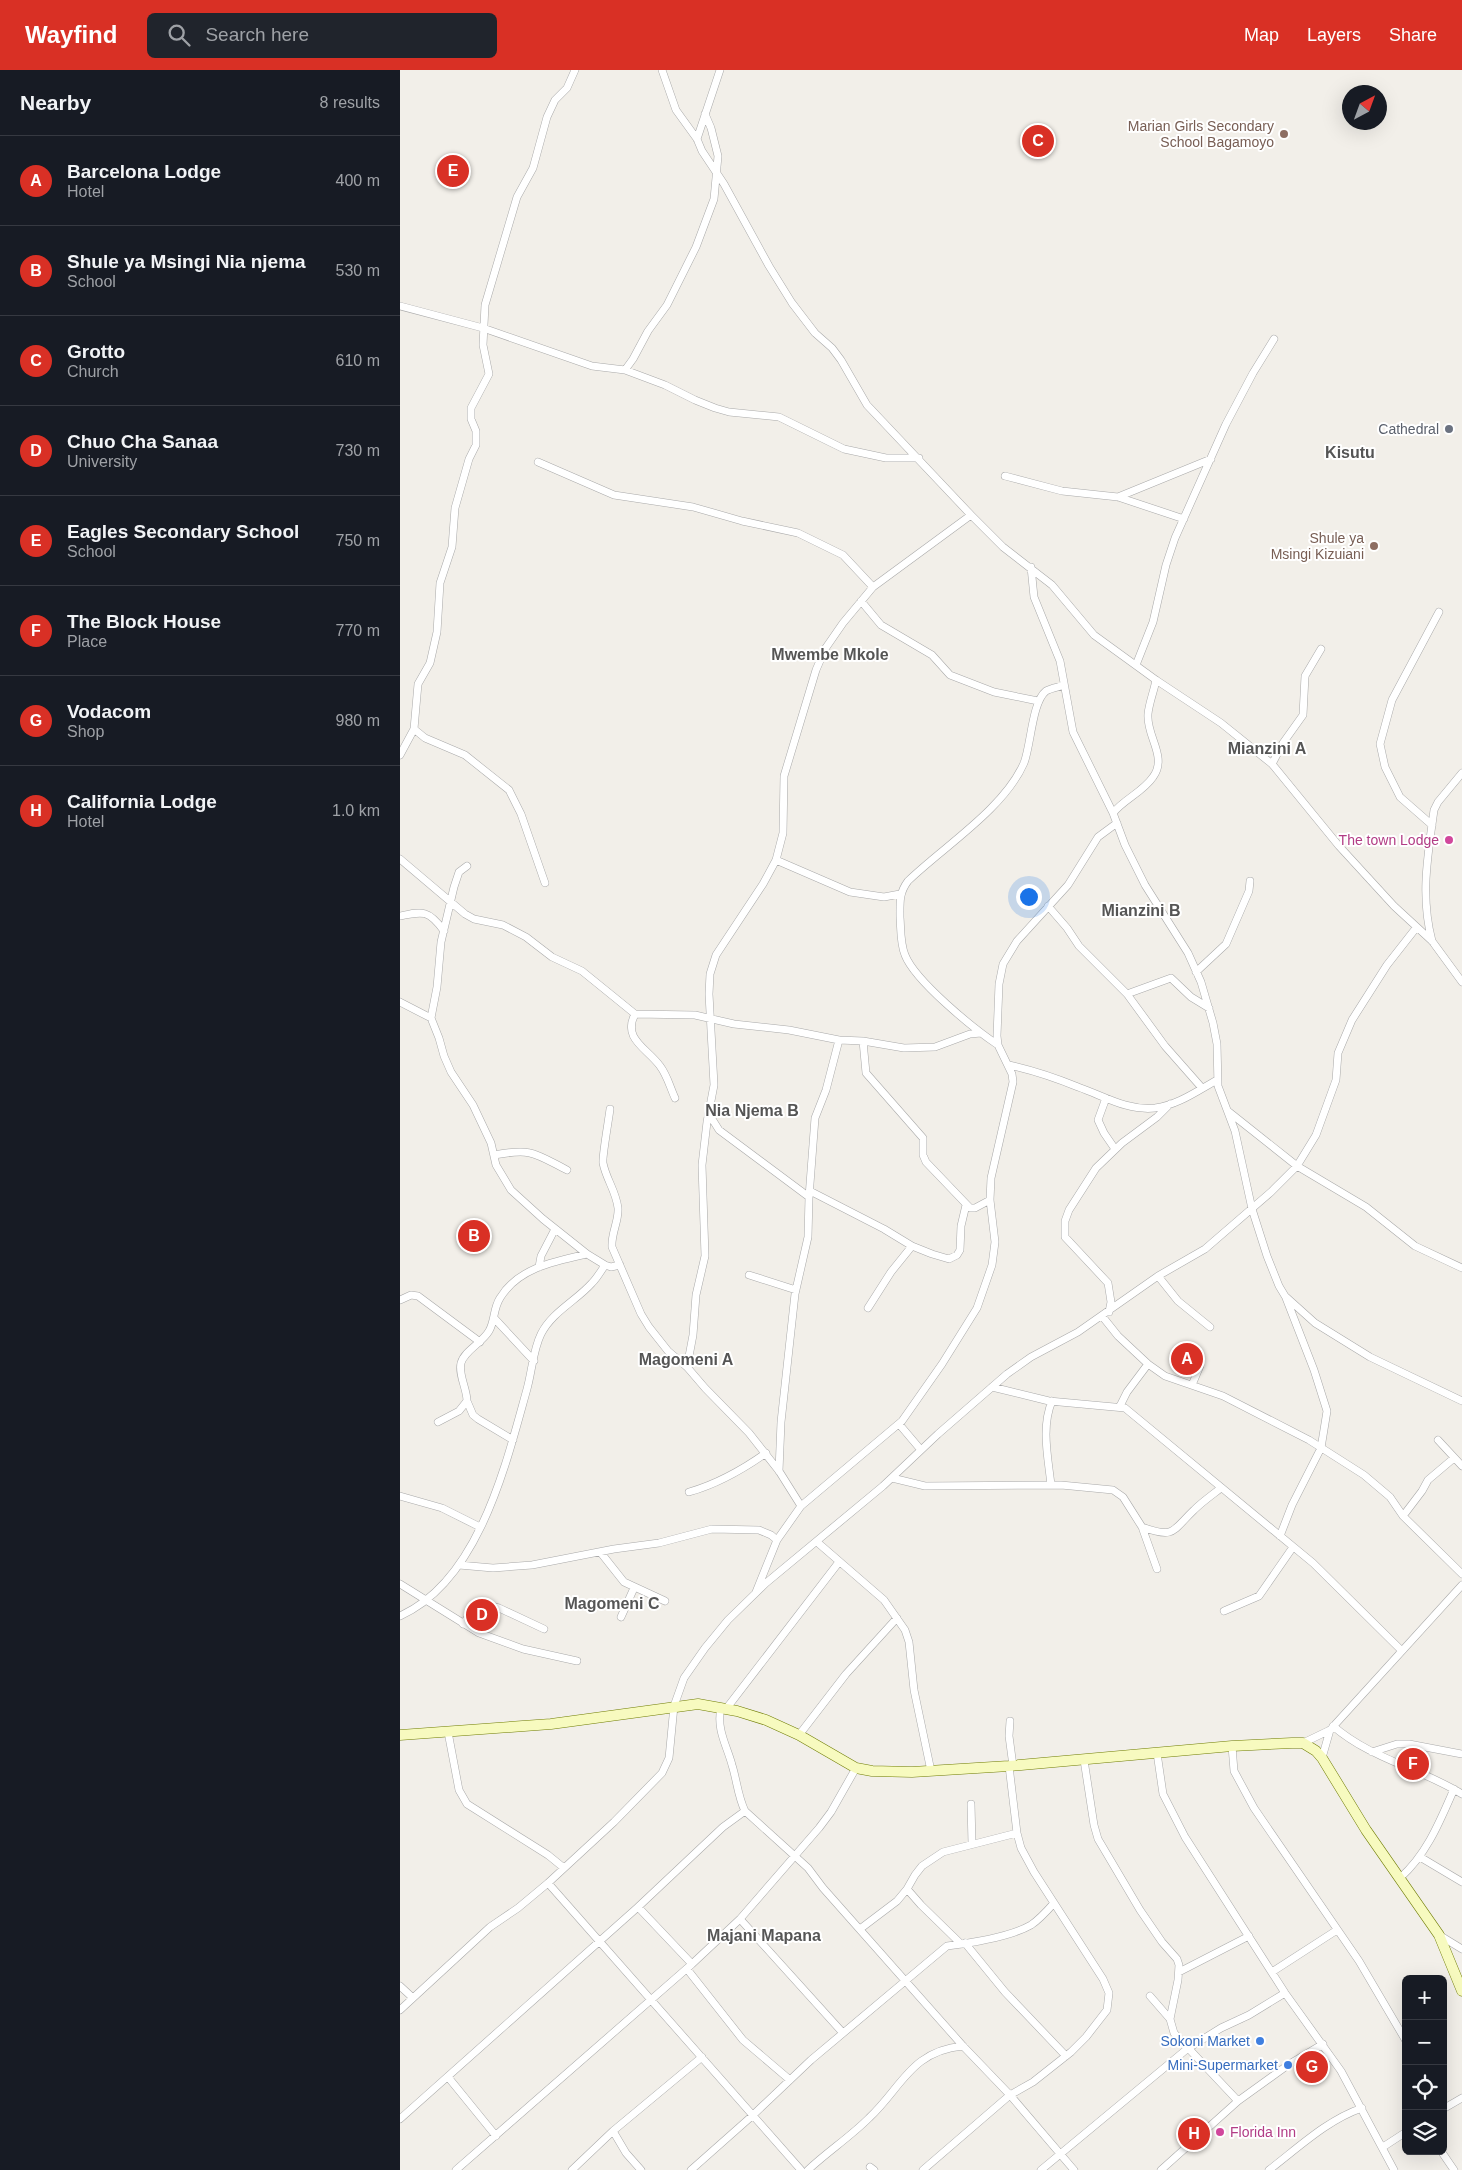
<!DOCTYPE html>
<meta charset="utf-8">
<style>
:root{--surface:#171b24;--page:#20242c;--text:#f1f3f6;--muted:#9ea1a6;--line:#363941;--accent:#d93025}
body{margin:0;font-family:Helvetica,sans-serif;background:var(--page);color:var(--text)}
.controls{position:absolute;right:15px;bottom:15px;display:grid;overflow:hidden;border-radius:8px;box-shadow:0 5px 20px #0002}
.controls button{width:45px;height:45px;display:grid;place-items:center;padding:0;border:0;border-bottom:1px solid var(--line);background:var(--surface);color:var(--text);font:25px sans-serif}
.compass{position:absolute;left:942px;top:15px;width:45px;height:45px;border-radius:50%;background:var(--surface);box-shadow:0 5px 20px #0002;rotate:41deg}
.you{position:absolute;left:628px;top:826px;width:18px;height:18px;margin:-12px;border:4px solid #fff;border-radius:50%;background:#1a73e8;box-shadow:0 0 0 8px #1a73e833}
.badge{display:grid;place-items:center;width:32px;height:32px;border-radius:50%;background:var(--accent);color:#fff;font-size:16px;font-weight:700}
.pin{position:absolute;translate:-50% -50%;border:2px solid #fff;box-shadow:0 1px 5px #0006}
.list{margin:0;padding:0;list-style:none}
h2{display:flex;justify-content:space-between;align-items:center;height:65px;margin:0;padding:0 20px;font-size:21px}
h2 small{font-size:16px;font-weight:400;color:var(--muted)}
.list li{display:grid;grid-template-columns:32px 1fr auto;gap:15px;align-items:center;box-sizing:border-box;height:90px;padding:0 20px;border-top:1px solid var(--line)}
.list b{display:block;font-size:19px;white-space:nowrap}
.list p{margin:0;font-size:16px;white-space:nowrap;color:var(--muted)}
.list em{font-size:16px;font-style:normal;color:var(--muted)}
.icon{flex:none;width:28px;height:28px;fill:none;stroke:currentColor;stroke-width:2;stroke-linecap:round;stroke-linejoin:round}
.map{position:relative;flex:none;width:1062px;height:2100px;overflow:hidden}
header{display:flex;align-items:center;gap:30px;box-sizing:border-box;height:70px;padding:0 25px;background:var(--accent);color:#fff}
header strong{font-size:24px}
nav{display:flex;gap:28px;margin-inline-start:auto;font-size:18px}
.search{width:350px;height:45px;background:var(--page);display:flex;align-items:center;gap:12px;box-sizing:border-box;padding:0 18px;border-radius:8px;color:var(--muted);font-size:19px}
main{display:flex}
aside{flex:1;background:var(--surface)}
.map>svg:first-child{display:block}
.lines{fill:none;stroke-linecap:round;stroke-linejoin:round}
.minor-casing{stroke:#a9a9a9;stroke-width:8}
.secondary-casing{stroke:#707d05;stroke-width:11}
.minor{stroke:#fff;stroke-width:7}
.secondary{stroke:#f7fabf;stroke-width:10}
.education-dot{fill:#8d6e63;stroke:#fff;stroke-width:2}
.worship-dot{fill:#6b7280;stroke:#fff;stroke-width:2}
.hotel-dot{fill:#d1479c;stroke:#fff;stroke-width:2}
.shop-dot{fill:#3f7fe0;stroke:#fff;stroke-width:2}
.labels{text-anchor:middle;stroke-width:4;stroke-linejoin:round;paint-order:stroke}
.education-label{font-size:14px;fill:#785e54;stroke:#fff;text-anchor:end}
.worship-label{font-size:14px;fill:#5b616d;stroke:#fff;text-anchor:end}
.hotel-label{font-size:14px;fill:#b23c85;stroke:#fff;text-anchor:end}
.shop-label{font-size:14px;fill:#366cbe;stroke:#fff;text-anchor:end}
.quarter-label{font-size:16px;font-weight:bold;fill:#555;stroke:#fff}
</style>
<header>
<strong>Wayfind</strong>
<div class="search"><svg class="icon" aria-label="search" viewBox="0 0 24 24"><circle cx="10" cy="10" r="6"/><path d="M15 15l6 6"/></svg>Search here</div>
<nav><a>Map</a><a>Layers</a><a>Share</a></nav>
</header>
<main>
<aside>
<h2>Nearby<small>8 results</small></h2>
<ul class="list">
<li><span class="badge">A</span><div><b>Barcelona Lodge</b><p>Hotel</p></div><em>400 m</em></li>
<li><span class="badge">B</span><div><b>Shule ya Msingi Nia njema</b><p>School</p></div><em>530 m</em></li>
<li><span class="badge">C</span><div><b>Grotto</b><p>Church</p></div><em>610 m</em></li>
<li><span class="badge">D</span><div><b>Chuo Cha Sanaa</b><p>University</p></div><em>730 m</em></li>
<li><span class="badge">E</span><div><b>Eagles Secondary School</b><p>School</p></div><em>750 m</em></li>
<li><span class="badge">F</span><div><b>The Block House</b><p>Place</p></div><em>770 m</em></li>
<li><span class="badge">G</span><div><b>Vodacom</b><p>Shop</p></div><em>980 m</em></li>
<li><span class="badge">H</span><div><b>California Lodge</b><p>Hotel</p></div><em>1.0 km</em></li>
</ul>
</aside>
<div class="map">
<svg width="1062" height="2100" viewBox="0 0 1062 2100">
<rect width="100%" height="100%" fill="#f2efe9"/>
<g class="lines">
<defs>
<path id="minor" d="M262 0 276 40 297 69 302 81 324 114 369 196 392 233 415 263 432 278 441 290 467 335 571 445 603 477 652 515 694 565 756 610 821 653 872 694 939 776 994 836 1032 871 1062 912
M297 69 320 0
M0 236 83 258 192 296 225 300 265 315 295 330 315 338 329 342 379 347 444 379 486 388H519
M225 300 233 289 248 261 267 235 296 177 314 129 318 86 311 58 305 44
M138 392 214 425 293 437 342 451 398 463 443 485 473 517
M605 406 662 421 718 427 784 449
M718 427 811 389
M631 497 634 527 660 591 673 662 713 743 725 775 745 815 788 883 801 912 813 953 817 974 818 1016 835 1061 852 1139 867 1186 879 1216 885 1226 915 1253 970 1287 1062 1331
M461 531 481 555 532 585 550 605 594 622 638 631
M736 595 753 552 766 495 775 468 826 354 853 303 874 269
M14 659 25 668 65 685 109 720 121 744 145 813
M0 685 14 659 18 614 30 593 37 562 40 513 52 477 55 438 69 389 76 375V361L71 349V338L89 304 83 275 85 235 117 127 133 98 147 47 155 30 167 18 175 0
M872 694 883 673 903 645 905 606 921 579
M713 743C724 729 743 722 753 707 768 687 746 666 748 644 749 633 754 621 756 610
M1032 755 1000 727 985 697 980 674 992 630 1039 542
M0 789 65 844 74 849 103 855 126 867 152 887 182 901 235 944 295 945 334 954 389 960 439 970 463 971 504 978 535 977 570 964 581 963
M376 790 450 822 484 827 500 824
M67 796 59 802 54 817 41 872 37 917 31 948 39 968 44 986 51 1002 73 1035 91 1073 96 1095 111 1120 143 1149 187 1184 205 1195 211 1197 220 1195
M648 836 667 858 679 876 727 924 765 976 802 1018
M0 846C23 841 29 840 44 861
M1032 871C1020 825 1028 785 1034 740L1038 732 1062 703
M796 902 826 874 849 821 850 811
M727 924 771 908 791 927 809 938
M0 932 31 948
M235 944C222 969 247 978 260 996 267 1005 270 1017 275 1028
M463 971 466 1003 523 1068V1085L526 1092 570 1138H575L590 1130
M598 975C574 959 515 911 505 885 500 873 501 859 500 847 500 832 499 823 508 811 543 777 604 739 624 693 631 675 632 632 646 621 651 618 659 617 664 615
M609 995C632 1000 656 1008 678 1017 704 1026 727 1041 755 1038 778 1035 797 1021 817 1010
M706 1028 698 1050 704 1063 715 1079
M210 1039C209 1048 202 1087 203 1093 206 1109 216 1121 218 1138 219 1151 211 1163 212 1177L241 1244 249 1257 268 1281 287 1297 305 1318 349 1363 379 1401 401 1436
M829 1042 897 1096 966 1137 1015 1176 1062 1198
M309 1044 319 1060 409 1127
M94 1085C132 1078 134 1083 167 1100
M410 1121 484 1159 512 1176 532 1184 549 1189 557 1185 560 1180 561 1156 566 1135
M139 1197 141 1186 155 1159
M349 1205 396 1220
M758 1206 778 1231 810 1257
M0 1230 11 1225 18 1226 80 1272
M468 1238 491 1202 512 1176
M709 1242 711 1232 708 1213 665 1167V1151L669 1140 696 1098 722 1073 757 1047 770 1034
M702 1246 718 1266 748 1294 765 1306 823 1326 909 1370 964 1405 990 1427 1003 1446 1062 1504
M94 1248 134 1291
M287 1297 293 1265 296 1225 305 1186 302 1095 307 1052 314 1015 309 924 310 904 316 885 363 814 376 790 383 763 384 706 416 600 425 579 443 553 473 517 571 445
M792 1315 800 1296
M592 1317 649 1331 725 1338 913 1493 1001 1580
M67 1331 73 1345 78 1349 113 1370
M720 1336 727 1322 748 1294
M38 1352 59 1341 67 1331C67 1319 58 1304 61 1293 64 1281 82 1273 89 1261 95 1251 93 1239 100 1228 118 1198 155 1191 187 1184
M499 1354 521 1380
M1038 1370 1062 1396
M379 1401 381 1352 395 1224 408 1167 409 1127 415 1048 426 1020 439 970
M492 1408 525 1416 661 1415 713 1420 723 1427 742 1457 757 1499
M651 1415C648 1387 641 1357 652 1331
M289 1422C317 1414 342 1400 366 1383
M0 1426 42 1438 80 1457
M1003 1446 1022 1421 1028 1410 1054 1388
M742 1457C775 1469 772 1461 794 1440 802 1432 812 1425 821 1418
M880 1466 892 1435 921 1378 927 1341 914 1300 886 1228
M417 1472 484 1530 505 1560 509 1572 514 1620 531 1701
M201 1483 224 1512 265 1531
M59 1495 93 1498 132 1495 214 1479 259 1473 312 1459 359 1460 371 1465 377 1470
M0 1514 79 1563 123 1579 177 1591
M356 1522 377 1470 401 1436 502 1351 542 1294 577 1238 592 1195 595 1172 590 1130 591 1108 613 1012 612 1004 598 975 597 966 599 914 603 894 617 871 668 815 698 767 717 753
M824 1541 859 1526 893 1477
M0 1546C79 1511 106 1394 127 1319 132 1301 133 1280 141 1264 152 1242 176 1231 192 1213 197 1208 201 1201 205 1195
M221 1547 234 1518
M63 1554 74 1539 83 1534 99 1538 144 1559
M321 1638C316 1659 327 1676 332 1695 337 1711 338 1727 345 1741L408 1798 423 1818 563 1976 610 2025 674 2100
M326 1639 439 1492
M610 1651 609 1666 613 1696
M933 1656C971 1689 1020 1698 1062 1724
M48 1662 59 1720 67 1734 148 1785 164 1798
M399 1665 446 1604 497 1548
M903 1673 930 1660 1062 1515
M832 1676 834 1701 854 1738 959 1891 1006 1971
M972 1682 997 1674H1009L1062 1684
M757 1683 763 1724 785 1767 885 1923 941 2001 994 2100
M922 1688 930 1660
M684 1690 694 1755 698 1769 740 1840 762 1872 777 1889 779 1895 778 1910 770 1949 774 1963 838 2031
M571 1734 572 1774
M1020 1787 1062 1812
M1000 1808C1027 1784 1040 1751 1054 1719
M148 1813 401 2100
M507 1819 521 1835 561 1874
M238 1837 292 1894
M340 1849 443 1963
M460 1859 497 1831 507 1819 515 1805 522 1796 543 1782 617 1763
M1039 1865 1062 1879
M565 1873 605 1922 666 1986
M287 1899 343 1970 390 2010
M779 1902 849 1866
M872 1902 937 1860
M0 1916 13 1928
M750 1926 770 1949
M0 1940 90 1857 118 1838 148 1813 214 1752 262 1703 269 1688 274 1636 284 1608 305 1578 328 1550 366 1513 483 1416 538 1364 607 1304 631 1287 678 1262 758 1206 805 1179 871 1122 897 1096 916 1065 936 1010 938 983 952 950 987 895 1016 858
M48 2007 96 2066
M1043 2039 1062 2028
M0 2049 238 1837 323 1757 345 1741
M213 2061 226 2083 241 2100
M983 2077 1006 2062
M1041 2081 1054 2100
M470 2097 474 2100
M56 2100 292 1894 340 1849 419 1758 431 1742 456 1698
M172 2100 213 2061 302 1987
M291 2100 352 2046 411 1990 541 1881 547 1876C570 1873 612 1866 631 1855 640 1849 647 1841 654 1833
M408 2100C427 2082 450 2067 469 2048 502 2017 511 1981 563 1976
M523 2100 610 2025 633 2012 671 1982 686 1967 707 1940 709 1923 703 1909 634 1802 621 1778 617 1763 609 1696
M641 2100 787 1979 821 1958 849 1945 885 1923
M761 2100 838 2031 888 1995 923 1974
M869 2100C898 2078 927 2050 962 2038"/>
<path id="secondary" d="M0 1665 151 1654 298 1634 337 1641 366 1650 399 1665 456 1698 472 1701 512 1702 609 1696 832 1676 892 1673H903L916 1681 922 1688 966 1760 1039 1865 1062 1921"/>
</defs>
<!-- minor casing -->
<use href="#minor" class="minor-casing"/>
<!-- secondary casing -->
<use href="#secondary" class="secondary-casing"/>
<!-- minor -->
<use href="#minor" class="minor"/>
<!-- secondary -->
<use href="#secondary" class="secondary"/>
</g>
<!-- markers -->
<g class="education-dot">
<circle cx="884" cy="64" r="5"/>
<circle cx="974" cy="476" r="5"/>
</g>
<circle class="worship-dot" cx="1049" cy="359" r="5"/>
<g class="hotel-dot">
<circle cx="1049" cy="770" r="5"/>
<circle cx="820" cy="2062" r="5"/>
</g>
<g class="shop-dot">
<circle cx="860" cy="1971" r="5"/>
<circle cx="888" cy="1995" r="5"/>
</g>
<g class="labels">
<!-- education labels -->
<g class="education-label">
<text x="874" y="61">Marian Girls Secondary<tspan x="874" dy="16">School Bagamoyo</tspan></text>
<text x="964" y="473">Shule ya<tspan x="964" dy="16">Msingi Kizuiani</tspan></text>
</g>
<!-- worship labels -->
<g class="worship-label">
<text x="1039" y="364">Cathedral</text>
</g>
<!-- hotel labels -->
<g class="hotel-label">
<text x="1039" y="775">The town Lodge</text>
<text x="830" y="2067" text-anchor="start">Florida Inn</text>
</g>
<!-- shop labels -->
<g class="shop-label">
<text x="850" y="1976">Sokoni Market</text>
<text x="878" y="2000">Mini-Supermarket</text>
</g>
<!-- quarter labels -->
<g class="quarter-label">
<text x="950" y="388">Kisutu</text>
<text x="430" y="590">Mwembe Mkole</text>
<text x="867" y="684">Mianzini A</text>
<text x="741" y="846">Mianzini B</text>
<text x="352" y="1046">Nia Njema B</text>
<text x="286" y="1295">Magomeni A</text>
<text x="212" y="1539">Magomeni C</text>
<text x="364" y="1871">Majani Mapana</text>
</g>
</g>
</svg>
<div class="controls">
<button>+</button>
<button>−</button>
<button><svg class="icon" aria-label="locate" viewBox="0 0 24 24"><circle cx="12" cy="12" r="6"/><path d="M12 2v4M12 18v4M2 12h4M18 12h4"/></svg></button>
<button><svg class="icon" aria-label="layers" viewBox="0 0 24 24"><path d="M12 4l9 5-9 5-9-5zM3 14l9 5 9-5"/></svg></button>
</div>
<svg class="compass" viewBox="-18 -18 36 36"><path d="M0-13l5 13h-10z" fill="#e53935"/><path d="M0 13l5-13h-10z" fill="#9ea1a6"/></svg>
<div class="you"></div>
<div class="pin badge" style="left:787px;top:1289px">A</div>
<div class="pin badge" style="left:74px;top:1166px">B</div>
<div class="pin badge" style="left:638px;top:71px">C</div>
<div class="pin badge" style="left:82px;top:1545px">D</div>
<div class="pin badge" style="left:53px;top:101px">E</div>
<div class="pin badge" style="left:1013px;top:1694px">F</div>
<div class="pin badge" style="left:912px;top:1997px">G</div>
<div class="pin badge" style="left:794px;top:2064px">H</div>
</div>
</main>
